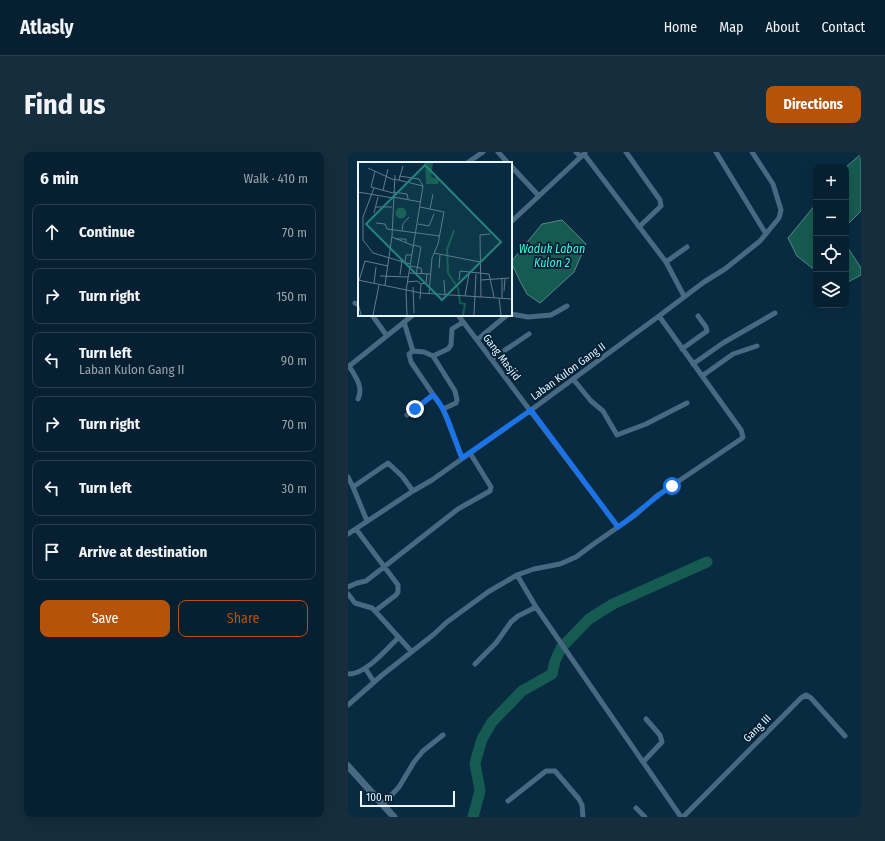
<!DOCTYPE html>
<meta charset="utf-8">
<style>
:root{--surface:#072031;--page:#152d3d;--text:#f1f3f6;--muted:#98a3ab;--line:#283e4d;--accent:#b45309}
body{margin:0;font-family:"Fira Sans Condensed",sans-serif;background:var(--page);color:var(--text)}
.controls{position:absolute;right:12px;top:12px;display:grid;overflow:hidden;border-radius:8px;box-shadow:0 4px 16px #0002}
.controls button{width:36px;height:36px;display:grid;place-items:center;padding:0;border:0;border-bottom:1px solid var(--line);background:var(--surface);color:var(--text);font:20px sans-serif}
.scale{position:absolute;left:12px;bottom:10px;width:95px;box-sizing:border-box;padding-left:4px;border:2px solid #e9f4fd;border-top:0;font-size:11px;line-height:14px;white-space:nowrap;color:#e9f4fd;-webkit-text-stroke:3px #002136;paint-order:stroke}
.stop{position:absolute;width:12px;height:12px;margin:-9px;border:3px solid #1a73e8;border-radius:50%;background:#fff}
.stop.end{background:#1a73e8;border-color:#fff;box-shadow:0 1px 4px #0008}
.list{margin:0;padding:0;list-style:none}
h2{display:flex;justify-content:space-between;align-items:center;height:52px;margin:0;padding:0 16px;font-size:17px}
h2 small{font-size:13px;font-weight:400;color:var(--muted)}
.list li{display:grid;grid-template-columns:26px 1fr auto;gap:12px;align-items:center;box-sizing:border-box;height:56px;margin:0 8px 8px;padding:0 8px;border:1px solid var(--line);border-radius:8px}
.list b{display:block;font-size:15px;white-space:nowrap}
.list p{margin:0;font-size:13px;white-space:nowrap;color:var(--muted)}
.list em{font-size:13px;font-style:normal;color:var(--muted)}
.actions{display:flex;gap:8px;padding:12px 16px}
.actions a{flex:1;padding:9px 0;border:1px solid var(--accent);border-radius:8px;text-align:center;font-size:14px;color:var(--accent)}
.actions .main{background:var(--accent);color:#fff}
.icon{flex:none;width:22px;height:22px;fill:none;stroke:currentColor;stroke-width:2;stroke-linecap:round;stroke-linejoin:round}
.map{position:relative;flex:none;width:513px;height:665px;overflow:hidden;border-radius:8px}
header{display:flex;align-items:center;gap:24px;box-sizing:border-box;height:56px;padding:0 20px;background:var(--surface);border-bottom:1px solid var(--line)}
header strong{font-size:19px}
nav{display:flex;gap:22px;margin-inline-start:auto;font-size:14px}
.intro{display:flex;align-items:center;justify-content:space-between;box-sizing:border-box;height:96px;padding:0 24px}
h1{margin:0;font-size:28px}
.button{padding:10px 18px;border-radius:8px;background:var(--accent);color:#fff;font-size:14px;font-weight:700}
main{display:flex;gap:24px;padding:0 24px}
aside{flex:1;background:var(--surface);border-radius:8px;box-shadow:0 4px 16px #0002}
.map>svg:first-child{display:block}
.water{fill:#165b51;stroke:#558985}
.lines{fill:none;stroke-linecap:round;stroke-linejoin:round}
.river{stroke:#165b51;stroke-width:11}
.minor{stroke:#486982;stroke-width:5}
.secondary{stroke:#486982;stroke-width:7}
.route{stroke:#1a73e8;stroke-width:5}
.labels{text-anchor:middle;stroke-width:4;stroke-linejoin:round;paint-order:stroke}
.street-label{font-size:11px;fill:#e9f4fd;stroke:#002136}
.water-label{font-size:12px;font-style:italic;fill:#41f4db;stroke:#002136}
.inset-river{fill:none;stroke:#165b51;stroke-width:2}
.inset-road{fill:none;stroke:#637b8c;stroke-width:1}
.view{fill:#25837c;fill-opacity:0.15;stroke:#25837c;stroke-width:2}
.inset-edge{fill:none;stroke:#e9f4fd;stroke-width:2}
</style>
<header>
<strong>Atlasly</strong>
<nav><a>Home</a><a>Map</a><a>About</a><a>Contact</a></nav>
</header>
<div class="intro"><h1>Find us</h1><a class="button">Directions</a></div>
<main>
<aside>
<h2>6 min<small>Walk · 410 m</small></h2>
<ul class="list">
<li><svg class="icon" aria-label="ahead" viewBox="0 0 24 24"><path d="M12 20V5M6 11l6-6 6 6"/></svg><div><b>Continue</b></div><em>70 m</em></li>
<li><svg class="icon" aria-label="right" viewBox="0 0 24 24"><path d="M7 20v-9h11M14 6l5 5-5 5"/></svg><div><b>Turn right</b></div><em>150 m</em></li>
<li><svg class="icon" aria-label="left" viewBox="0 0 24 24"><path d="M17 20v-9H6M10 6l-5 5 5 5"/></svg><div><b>Turn left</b><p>Laban Kulon Gang II</p></div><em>90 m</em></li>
<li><svg class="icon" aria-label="right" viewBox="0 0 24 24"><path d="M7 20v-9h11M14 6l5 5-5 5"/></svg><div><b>Turn right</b></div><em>70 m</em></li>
<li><svg class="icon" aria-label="left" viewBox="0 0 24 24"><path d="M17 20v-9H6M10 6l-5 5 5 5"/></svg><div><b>Turn left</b></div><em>30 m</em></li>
<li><svg class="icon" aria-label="arrive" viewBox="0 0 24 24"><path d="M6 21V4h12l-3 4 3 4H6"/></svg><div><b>Arrive at destination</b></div></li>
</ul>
<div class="actions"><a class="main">Save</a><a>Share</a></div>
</aside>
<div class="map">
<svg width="513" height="665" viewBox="0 0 513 665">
<rect width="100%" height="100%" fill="#092b41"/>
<!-- water -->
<path class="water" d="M513 2V59L498 74V15Z
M468 52V119L449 104 440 86Z
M214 68 238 92 226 120 192 151 179 142 172 129 163 110 194 72Z
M498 93 513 116V123L498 131Z"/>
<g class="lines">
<!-- river -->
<path class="river" d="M125 665 132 639 127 611 134 587 144 570 174 539 204 522 207 509 213 496 241 467 265 452 359 410"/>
<!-- minor -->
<path class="minor" d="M150 0 160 11
M228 0 233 5
M278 0 312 48 313 54 291 75
M368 0 418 82
M236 2 318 110 336 144
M119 11 135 0
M163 14 190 43
M163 70 237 1
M318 110 339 95
M7 151 11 153
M163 162 180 165 203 163 219 154
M24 163 39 184
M110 163 270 375
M56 170 65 199 61 202 63 210 95 257 114 306
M129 188 159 163
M334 197 359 179 358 175 350 164
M65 199 76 200 85 204 107 239 109 248 108 251 95 257
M85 204 100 197 103 193 104 177 115 170
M144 207 181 182
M345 212 375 191 427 161
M1 214C7 224 16 235 10 247
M0 215 65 163
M354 224 385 202 409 194
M225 227 243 249 255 259 269 283 298 272 339 251
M59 263 85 243
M0 325 5 335 19 369
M5 335 40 311 54 324 65 339
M8 377 50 433V440L48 443 27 459
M0 382 65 339 84 328 183 258 311 164 356 130 377 117 412 89 431 66 433 58 425 32 404 0
M169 423 188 455 333 665
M0 435 9 431 18 429 110 357 142 339 143 335 122 301
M0 442 7 451 24 456 27 459 64 500
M127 512 148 491 163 470 170 464 188 455
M17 516 26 530
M0 522C17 523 39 497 50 486
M0 553 33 524 85 483 99 470 140 440 169 423 186 417 212 412 228 405 247 391 286 364 310 343 393 287 395 285 393 278 311 164
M295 610 314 590 312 583 298 567
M160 649 198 619H207L231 647 234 653 235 665
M35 652 51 635 66 610 75 599 95 583
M288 656 297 665
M335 665 453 546 458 543 463 546 497 584"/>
<!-- secondary -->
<path class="secondary" d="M0 614 46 665"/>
</g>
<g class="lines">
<!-- route -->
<path class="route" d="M67 257 85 243C99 257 106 287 114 306L183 258 270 375C289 362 305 346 324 334"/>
</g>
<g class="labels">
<!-- street labels -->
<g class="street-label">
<text transform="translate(154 205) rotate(53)" y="4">Gang Masjid</text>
<text transform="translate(220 219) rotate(-36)" y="4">Laban Kulon Gang II</text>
<text transform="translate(409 576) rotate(-45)" y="4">Gang III</text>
</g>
<!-- water labels -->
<g class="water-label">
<text x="204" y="101">Waduk Laban<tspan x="204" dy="14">Kulon 2</tspan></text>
</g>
</g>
<!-- overview -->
<g transform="translate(10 10)">
<rect width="154" height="154" fill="#092b41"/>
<path d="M67 1H75L73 15 81 17 80 22H68ZM37.5 51a5.5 5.5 0 1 1 11 0a5.5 5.5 0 1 1-11 0Z" fill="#165b51"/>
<path class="inset-river" d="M96 68 89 88 90 111 100 126 102 141 107 142 105 153"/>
<path class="inset-road" d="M10 6 36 18M17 9 13 25 35 31M41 14 61 17 65 24 48 129 49 153M36 17 65 24M41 18 45 4M16 26 5 55V78L15 91 52 102M25 28 30 7M0 30 35 36M35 30 49 32 50 37M35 35 63 40M18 45H34M62 45 86 50 80 82 74 96 71 132M72 47 75 32M16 51 20 35M18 61 27 62 29 67 82 74M60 62 71 64 76 52M44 69 45 62 51 55M34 75 56 84M38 77H48V81M56 83 63 85 58 113M76 91 122 100M47 100 48 93H54M52 104 63 106 64 112M81 106 82 93M51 111 72 112M42 113 44 99M22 114 50 115M0 118 63 131 154 137M86 118 87 133M101 118 102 109 131 112 136 135M123 118 151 116M1 119 7 99 30 104M49 120 59 119 63 122 62 137M16 121 18 105M63 122 68 121 69 112M27 123 34 74 37 13M55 125 56 151M146 129 147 117M107 134 111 112M123 135 122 73 132 72M141 136 143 153M144 136V117M0 141 3 153M15 153 21 123M116 153 118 112"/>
<path class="view" d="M67 3 143 80 84 138 8 62Z"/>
<rect width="154" height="154" class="inset-edge"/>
</g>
</svg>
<div class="controls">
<button>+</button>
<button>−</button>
<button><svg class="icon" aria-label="locate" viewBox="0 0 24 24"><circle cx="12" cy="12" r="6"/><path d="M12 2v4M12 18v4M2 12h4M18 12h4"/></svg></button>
<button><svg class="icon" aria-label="layers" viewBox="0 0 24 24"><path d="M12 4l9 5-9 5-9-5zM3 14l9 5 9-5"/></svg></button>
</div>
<div class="scale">100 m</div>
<div class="stop" style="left:324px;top:334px"></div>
<div class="stop end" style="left:67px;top:257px"></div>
</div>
</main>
